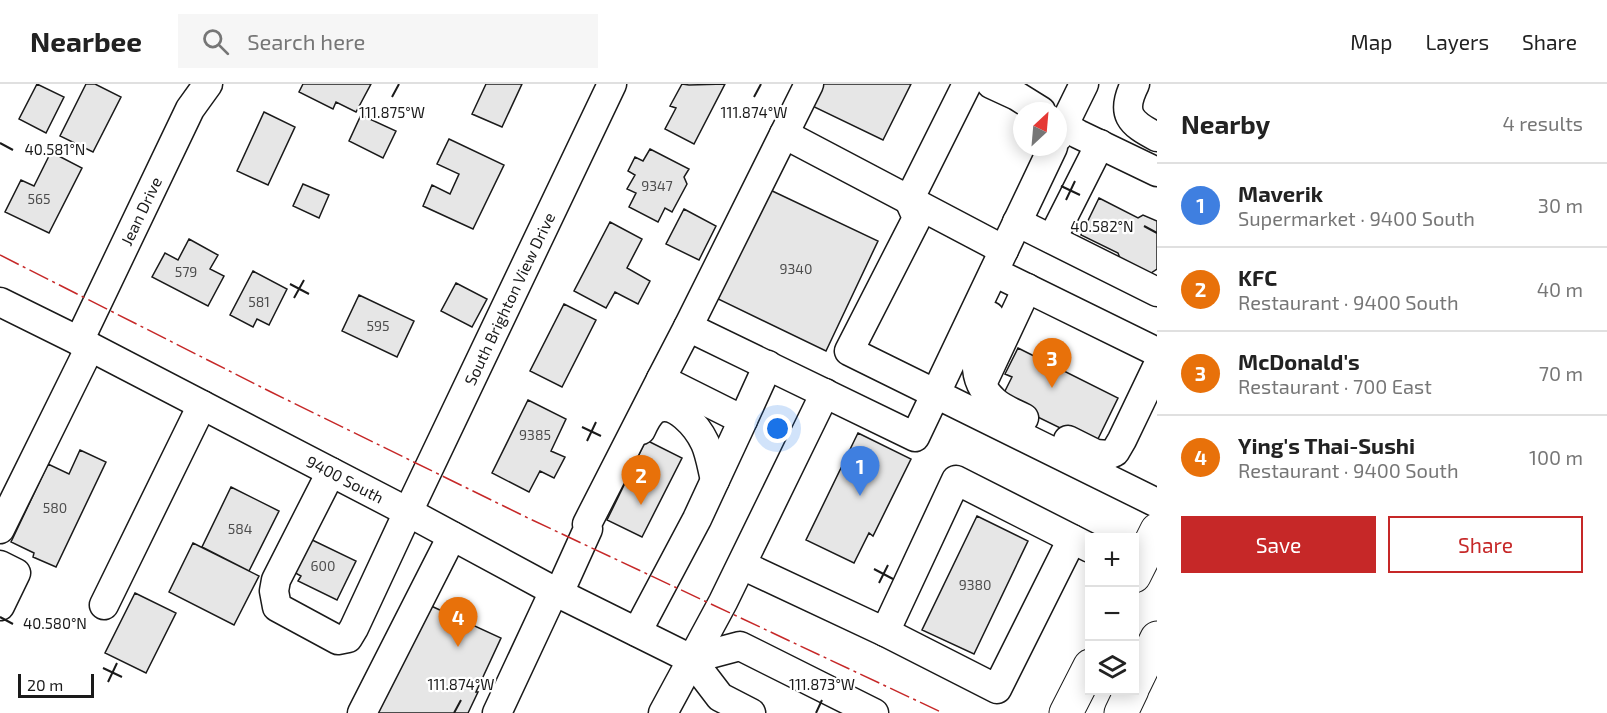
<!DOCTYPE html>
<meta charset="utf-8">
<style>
:root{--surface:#fff;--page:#f6f6f6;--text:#222;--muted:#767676;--line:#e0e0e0;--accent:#c62828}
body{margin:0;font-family:"Exo 2",sans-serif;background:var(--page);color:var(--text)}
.controls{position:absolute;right:18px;bottom:18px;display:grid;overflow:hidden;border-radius:0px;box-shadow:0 3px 15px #0003}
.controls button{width:54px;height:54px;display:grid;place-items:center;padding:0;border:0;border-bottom:2px solid var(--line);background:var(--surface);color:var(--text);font:30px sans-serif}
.compass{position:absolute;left:1013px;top:18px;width:54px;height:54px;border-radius:50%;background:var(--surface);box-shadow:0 3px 15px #0003;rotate:26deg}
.scale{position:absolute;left:18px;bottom:15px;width:76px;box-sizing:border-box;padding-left:6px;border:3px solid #1a1a1a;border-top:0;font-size:16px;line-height:21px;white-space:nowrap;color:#1a1a1a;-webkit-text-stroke:4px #fff;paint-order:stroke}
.you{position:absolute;left:778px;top:345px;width:21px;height:21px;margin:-15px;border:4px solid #fff;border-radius:50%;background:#1a73e8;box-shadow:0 0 0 9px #1a73e833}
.badge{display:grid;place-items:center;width:39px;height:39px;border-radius:50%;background:var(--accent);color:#fff;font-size:20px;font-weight:700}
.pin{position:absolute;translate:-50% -50px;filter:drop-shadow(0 2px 3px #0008)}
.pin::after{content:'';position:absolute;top:32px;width:21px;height:18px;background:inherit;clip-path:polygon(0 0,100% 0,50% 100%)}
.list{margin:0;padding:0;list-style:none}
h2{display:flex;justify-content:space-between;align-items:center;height:78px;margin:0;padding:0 24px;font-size:26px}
h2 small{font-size:20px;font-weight:400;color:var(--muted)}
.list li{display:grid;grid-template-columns:39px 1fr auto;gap:18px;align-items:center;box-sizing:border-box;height:84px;padding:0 24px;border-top:2px solid var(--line)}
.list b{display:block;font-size:22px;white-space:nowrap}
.list p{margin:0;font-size:20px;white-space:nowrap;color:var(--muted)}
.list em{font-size:20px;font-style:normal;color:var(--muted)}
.actions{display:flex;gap:12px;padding:18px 24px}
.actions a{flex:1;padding:14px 0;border:2px solid var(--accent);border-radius:0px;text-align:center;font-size:21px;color:var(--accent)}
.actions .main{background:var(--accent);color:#fff}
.icon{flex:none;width:33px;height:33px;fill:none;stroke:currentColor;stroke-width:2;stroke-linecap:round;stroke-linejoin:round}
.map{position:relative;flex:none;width:1157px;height:629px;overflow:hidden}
header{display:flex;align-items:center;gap:36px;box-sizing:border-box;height:84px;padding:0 30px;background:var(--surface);border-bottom:2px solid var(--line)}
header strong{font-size:28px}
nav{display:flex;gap:33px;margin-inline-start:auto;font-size:21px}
.search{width:420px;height:54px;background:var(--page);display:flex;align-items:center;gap:15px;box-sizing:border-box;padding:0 21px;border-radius:0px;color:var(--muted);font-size:22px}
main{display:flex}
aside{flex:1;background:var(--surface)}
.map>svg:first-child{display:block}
.building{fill:#e6e6e6;stroke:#1a1a1a;stroke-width:1.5}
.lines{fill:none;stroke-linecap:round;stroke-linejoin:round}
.minor-casing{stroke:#1a1a1a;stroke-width:31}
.major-casing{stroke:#1a1a1a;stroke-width:35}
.minor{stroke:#fff;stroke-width:28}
.major{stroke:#fff;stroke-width:33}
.power{stroke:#c62828;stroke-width:1.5;stroke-dasharray:21 4.5 3 4.5;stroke-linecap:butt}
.ticks{fill:none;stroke:#1a1a1a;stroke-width:2}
.labels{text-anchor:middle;stroke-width:4.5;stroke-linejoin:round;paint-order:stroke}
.number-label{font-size:14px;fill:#4d4d4d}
.street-label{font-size:16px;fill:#1a1a1a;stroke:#fff}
.ticks-label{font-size:15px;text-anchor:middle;fill:#1a1a1a;stroke:#fff;stroke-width:4.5;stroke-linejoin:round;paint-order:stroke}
</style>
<header>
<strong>Nearbee</strong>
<div class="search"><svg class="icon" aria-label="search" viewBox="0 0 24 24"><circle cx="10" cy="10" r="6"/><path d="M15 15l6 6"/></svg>Search here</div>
<nav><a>Map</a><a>Layers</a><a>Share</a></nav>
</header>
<main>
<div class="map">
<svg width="1157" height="629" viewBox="0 0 1157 629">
<rect width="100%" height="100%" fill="#fff"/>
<!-- building -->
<path class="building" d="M37 0 64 13 46 49 19 35Z
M86 0H95L121 13 93 68 60 52Z
M303 0H371L356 28 336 18 333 25 299 8Z
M486 0H522L502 43 472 30Z
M682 0 689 1 725 0 694 60 665 45 676 24 670 22Z
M815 0H911L883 56 806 19Z
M264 28 295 43 268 101 237 87Z
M361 31 396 47 383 74 349 57Z
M449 55 504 81 473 145 423 122 432 101 450 110 459 90 437 80Z
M650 65 689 85 684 93 687 100 672 128 665 124 658 138 629 123 636 109 627 105 635 91 628 87 635 73 643 77Z
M51 68 82 84 49 149 5 128 21 96 34 102Z
M303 100 329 111 319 134 293 122Z
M766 104 878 157 826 267 714 213Z
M1099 114 1138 134 1143 131 1157 137V185L1148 191 1121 177 1118 169 1081 151Z
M684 125 716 142 699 176 666 160Z
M610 138 642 155 627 184 650 197 638 220 615 208 606 224 574 207Z
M189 155 218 171 210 185 224 192 208 222 152 193 165 169 178 176Z
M253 187 287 205 269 241 257 235 253 243 230 231Z
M456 199 487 215 472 243 441 227Z
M359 211 414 237 397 273 342 247Z
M564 220 596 236 562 303 530 287Z
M1018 264 1118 314 1095 361 1001 315 1012 293 1005 290Z
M528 316 566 335 551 367 565 373 554 394 540 387 529 408 492 389Z
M858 349 911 375 873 452 869 449 854 479 806 456Z
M646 356 682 374 642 453 607 436Z
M80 366 106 378 56 483 33 473 34 469 11 458 48 380 69 390Z
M231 403 279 427 249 487 202 463Z
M977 432 1028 457 974 570 922 546Z
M306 453 356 477 337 516 298 497 301 492 290 486Z
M193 459 259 492 234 541 169 508Z
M135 509 176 529 146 589 105 569Z
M429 521 501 554 476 608H478L468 629H378Z"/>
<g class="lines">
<defs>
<g id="minor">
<path d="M809 0 688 243 915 353 1053 63"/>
<path d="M967 0 909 116 917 134 849 267 1157 419"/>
<path d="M991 0 1017 12 1041 27"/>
<path d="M1135 0C1120 30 1130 39 1157 53"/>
<path d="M1058 38 1078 50 1157 88"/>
<path d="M784 50 1004 166"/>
<path d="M1058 53 1084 0"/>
<path d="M1017 138 1157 208"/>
<path d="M1052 155 1100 60"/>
<path d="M994 188 1157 268"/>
<path id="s1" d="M0 218 79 257 408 428 554 507 691 575 720 613 751 629"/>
<path d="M990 232C976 261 967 294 995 318 1003 325 1014 329 1024 334"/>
<path id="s2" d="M79 257 190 25 208 0"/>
<path d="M661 295 688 243"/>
<path d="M982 300 1027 204"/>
<path d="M743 336 768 281"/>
<path d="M641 346C644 339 648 331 654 326 674 313 698 344 705 359 710 370 712 384 715 396"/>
<path d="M1068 356 1096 370 1108 371 1115 368 1122 356 1157 283"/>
<path id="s3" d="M331 388 276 496 274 507 277 523 338 556 348 554 354 544 408 428 612 0"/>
<path d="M0 445 90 263"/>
<path d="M0 481 16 489 0 522"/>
<path d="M742 481 885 548 956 396 1090 464"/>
<path d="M559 509 588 445 587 440 661 295 743 336 697 435 637 548"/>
<path d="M104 521 202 321"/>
<path d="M885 548 997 605 1072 455"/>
<path d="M691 575 740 562 874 629"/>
<path d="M362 629 452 452"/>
<path d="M497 629 554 507"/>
<path d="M663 629 723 518 825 309"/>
</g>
<path id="major" d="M1134 492 1157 446
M1134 601 1157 554
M1066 629 1090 582
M1121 629 1132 606"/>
</defs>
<!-- minor casing -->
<use href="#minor" class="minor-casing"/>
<!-- major casing -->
<use href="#major" class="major-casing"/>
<!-- minor -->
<use href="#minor" class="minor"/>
<!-- major -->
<use href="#major" class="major"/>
<!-- power -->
<path class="power" d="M0 171 271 308 528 434 943 629"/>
</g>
<!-- ticks -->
<path class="ticks" d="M392 13 399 0M754 13 761 0M0 59 13 66M1061 102 1080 111M1066 116 1075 97M1144 142 1157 149M290 200 309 210M294 214 304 196M582 343 601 352M587 357 596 338M874 485 893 495M879 499 888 481M0 533 13 540M103 584 122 593M108 598 117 579M454 629 461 616M816 629 822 616"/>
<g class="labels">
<!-- number labels -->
<g class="number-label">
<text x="657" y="107">9347</text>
<text x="39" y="120">565</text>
<text x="796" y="190">9340</text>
<text x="186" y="193">579</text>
<text x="259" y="223">581</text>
<text x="378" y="247">595</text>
<text x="535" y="356">9385</text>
<text x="55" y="429">580</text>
<text x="240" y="450">584</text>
<text x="323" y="487">600</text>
<text x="975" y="506">9380</text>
</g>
<!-- street labels -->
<g class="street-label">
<text dy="6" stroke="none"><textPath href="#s2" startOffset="144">Jean Drive</textPath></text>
<text dy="6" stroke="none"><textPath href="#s3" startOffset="604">South Brighton View Drive</textPath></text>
<text dy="6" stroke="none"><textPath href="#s1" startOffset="388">9400 South</textPath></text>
</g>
</g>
<g class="ticks-label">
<text x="392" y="34">111.875°W</text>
<text x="754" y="34">111.874°W</text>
<text x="55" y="71">40.581°N</text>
<text x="1102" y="148">40.582°N</text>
<text x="55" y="545">40.580°N</text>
<text x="461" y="606">111.874°W</text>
<text x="822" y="606">111.873°W</text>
</g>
</svg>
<div class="controls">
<button>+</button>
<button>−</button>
<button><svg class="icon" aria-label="layers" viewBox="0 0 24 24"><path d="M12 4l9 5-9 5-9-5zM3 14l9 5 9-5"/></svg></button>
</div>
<svg class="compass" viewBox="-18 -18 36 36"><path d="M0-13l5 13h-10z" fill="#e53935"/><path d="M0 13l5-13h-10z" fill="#767676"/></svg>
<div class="scale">20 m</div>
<div class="you"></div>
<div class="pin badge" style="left:860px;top:412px;background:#3f7fe0">1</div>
<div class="pin badge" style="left:641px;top:421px;background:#e8710a">2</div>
<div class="pin badge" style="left:1052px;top:304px;background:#e8710a">3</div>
<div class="pin badge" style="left:458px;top:563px;background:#e8710a">4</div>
</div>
<aside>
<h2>Nearby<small>4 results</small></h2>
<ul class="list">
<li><span class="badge" style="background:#3f7fe0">1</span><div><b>Maverik</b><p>Supermarket · 9400 South</p></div><em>30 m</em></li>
<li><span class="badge" style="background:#e8710a">2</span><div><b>KFC</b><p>Restaurant · 9400 South</p></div><em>40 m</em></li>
<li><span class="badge" style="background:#e8710a">3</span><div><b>McDonald's</b><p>Restaurant · 700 East</p></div><em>70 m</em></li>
<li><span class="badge" style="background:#e8710a">4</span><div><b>Ying's Thai-Sushi</b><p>Restaurant · 9400 South</p></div><em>100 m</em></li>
</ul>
<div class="actions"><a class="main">Save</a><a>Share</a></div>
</aside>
</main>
